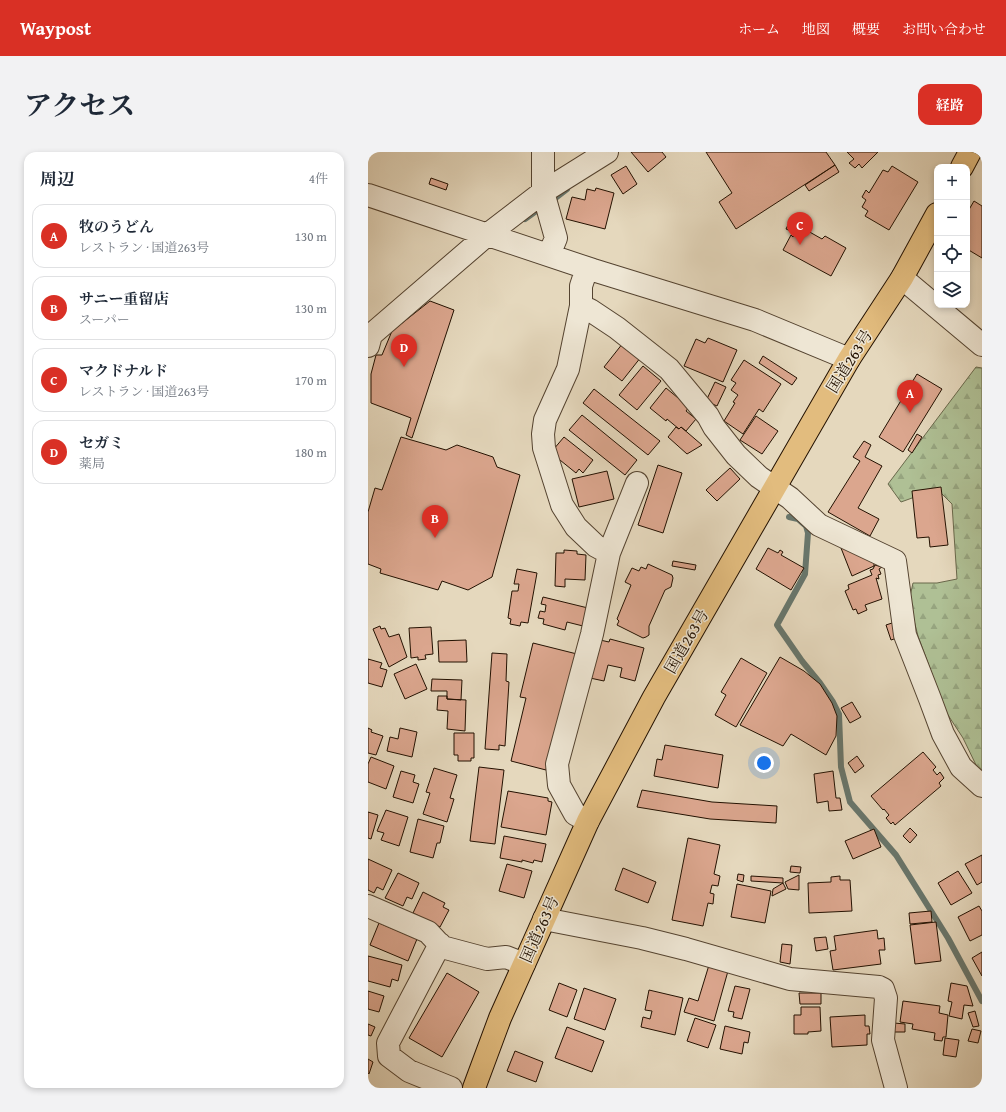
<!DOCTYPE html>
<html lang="ja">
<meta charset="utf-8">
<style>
:root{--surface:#fff;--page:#f2f2f3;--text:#1f2937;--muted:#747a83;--line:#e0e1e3;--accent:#d93025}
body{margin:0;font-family:"Gentium Book Plus","Noto Serif JP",serif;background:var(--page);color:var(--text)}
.controls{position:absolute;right:12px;top:12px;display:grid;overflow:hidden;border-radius:8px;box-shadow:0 2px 6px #0003}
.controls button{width:36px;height:36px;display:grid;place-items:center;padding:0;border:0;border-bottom:1px solid var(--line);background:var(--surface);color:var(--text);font:20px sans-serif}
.you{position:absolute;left:396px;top:611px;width:14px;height:14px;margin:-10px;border:3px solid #fff;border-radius:50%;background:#1a73e8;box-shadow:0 0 0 6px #1a73e833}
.badge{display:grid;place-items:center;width:26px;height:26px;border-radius:50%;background:var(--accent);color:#fff;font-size:13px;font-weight:700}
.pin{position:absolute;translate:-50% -33px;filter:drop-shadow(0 1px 2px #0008)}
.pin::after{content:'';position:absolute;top:21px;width:14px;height:12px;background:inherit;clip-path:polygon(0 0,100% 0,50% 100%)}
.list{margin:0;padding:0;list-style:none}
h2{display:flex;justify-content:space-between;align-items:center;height:52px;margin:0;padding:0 16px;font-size:17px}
h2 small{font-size:13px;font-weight:400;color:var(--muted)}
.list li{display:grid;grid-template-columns:26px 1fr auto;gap:12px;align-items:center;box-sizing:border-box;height:64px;margin:0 8px 8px;padding:0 8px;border:1px solid var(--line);border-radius:12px}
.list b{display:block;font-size:15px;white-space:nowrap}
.list p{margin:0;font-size:13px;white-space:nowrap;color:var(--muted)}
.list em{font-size:13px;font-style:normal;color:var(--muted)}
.icon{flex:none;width:22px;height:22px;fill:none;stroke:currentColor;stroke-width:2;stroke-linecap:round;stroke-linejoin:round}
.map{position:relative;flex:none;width:614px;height:936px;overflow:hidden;border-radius:12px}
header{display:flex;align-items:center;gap:24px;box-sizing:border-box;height:56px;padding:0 20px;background:var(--accent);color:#fff}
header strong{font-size:19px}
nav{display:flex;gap:22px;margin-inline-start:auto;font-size:14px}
.intro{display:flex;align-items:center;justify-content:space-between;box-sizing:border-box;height:96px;padding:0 24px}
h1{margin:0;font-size:28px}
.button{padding:10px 18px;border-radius:12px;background:var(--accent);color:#fff;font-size:14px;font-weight:700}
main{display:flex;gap:24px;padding:0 24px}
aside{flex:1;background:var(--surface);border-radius:12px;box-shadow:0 2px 6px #0003}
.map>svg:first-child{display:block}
.forest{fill:url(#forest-firs);stroke:#69684b}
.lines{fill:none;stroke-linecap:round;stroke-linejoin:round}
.stream{stroke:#68766c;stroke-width:6}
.building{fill:#dba68e;stroke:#231101}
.minor-casing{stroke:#544330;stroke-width:24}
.highway-casing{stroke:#231101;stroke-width:24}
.minor{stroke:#eee6d4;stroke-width:22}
.highway{stroke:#e2bc7e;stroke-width:22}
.labels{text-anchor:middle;stroke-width:3;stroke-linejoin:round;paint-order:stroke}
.street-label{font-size:16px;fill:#231101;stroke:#eee6d4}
</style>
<header>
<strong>Waypost</strong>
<nav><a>ホーム</a><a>地図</a><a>概要</a><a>お問い合わせ</a></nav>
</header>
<div class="intro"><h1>アクセス</h1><a class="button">経路</a></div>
<main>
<aside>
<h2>周辺<small>4件</small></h2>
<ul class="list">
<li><span class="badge">A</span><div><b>牧のうどん</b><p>レストラン · 国道263号</p></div><em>130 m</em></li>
<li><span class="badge">B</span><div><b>サニー重留店</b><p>スーパー</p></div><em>130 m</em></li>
<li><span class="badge">C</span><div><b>マクドナルド</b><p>レストラン · 国道263号</p></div><em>170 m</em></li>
<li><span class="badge">D</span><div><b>セガミ</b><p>薬局</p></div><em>180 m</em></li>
</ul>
</aside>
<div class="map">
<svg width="614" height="936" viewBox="0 0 614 936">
<defs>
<pattern id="forest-firs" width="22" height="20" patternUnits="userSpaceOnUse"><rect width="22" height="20" fill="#afc095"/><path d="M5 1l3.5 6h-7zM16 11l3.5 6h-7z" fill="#96a47f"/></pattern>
</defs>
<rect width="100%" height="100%" fill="#e5d8bd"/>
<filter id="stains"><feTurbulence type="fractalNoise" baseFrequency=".005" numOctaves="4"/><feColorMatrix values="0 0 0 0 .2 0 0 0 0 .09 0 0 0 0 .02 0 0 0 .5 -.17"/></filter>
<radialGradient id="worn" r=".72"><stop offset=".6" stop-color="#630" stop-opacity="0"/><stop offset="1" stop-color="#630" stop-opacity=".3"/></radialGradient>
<!-- forest -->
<path class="forest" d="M608 215 614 216V620L609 615 595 586 578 560 550 484 541 449 545 431H569L589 427 584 352 569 337 533 350 520 332Z"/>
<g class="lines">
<!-- stream -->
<path class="stream" d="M186 47 199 37
M157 67 171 57
M421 365 430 367 438 374 440 381 437 422 409 473 434 509 452 531 465 550 471 562 473 615 482 650 528 703 580 786 614 849"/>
</g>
<!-- building -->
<path class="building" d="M263 0H294L298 5 280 20Z
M338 0H458L467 13 368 77 351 50 364 41Z
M479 0H510L494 16 491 12 487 16 481 11 486 7Z
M467 13 471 20 441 39 437 33Z
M258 14 269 32 255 42 243 23Z
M524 14 550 30 521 78 497 64 500 59 494 55 498 48 494 45 498 38 501 41 515 18 520 20Z
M63 26 80 32 78 38 61 32Z
M228 36 246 41 237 77 198 67 204 45 217 48 219 37 227 39Z
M606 49 614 54V106L599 97V61Z
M425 63 436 68 434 73 430 70 425 80 418 77Z
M431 74 454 87 457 84 478 96 463 124 415 98 423 83 425 85Z
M62 149 86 158 44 286 38 283 43 266 3 251V222L8 203H14L24 179Z
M340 186 369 198 355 230 316 214 328 187 337 191Z
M255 191 273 205 254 229 236 215Z
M395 204 429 226 424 233 391 211Z
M376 208 413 232 395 260 391 257 375 282 356 269 367 251 365 250 370 243 363 238 368 231 363 228Z
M275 214 293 229 269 258 251 243Z
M549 222 574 237 535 300 511 285Z
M347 230 358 235 349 254 338 249Z
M298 236 321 255 318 259 328 267 318 279 313 275 311 277 299 267 298 269 282 256Z
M226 237 292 289 280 303 215 251Z
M214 263 269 308 257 323 201 278Z
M388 264 410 279 394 302 372 288Z
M308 275 311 277 313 275 334 293 319 302 300 285Z
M549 282 554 285 544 301 540 298Z
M33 285 78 298 89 293 125 305 129 315 152 323 124 425 100 438 74 429 70 438 12 421 13 417 0 412V360L7 336 14 338Z
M196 285 225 308 215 321 211 317 208 321 187 304 189 301 185 298Z
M496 289 503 293 497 305 514 314 490 356 511 367 502 384 460 360 492 309 485 305Z
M290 313 314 321 295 381 270 373Z
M362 316 372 327 349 349 338 338Z
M239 319 246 347 211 355 204 327Z
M573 335 580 393 562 395 561 385 549 386 544 339Z
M475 394 506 407V414L484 424 473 396Z
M400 396 410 401 412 398 415 400 413 403 436 416 423 438 388 417Z
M196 398 209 399V402L218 403 217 428 197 427V435L187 434 188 401H196Z
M305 409 328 413 327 418 304 414Z
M280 412 304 423 305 426 303 435 297 438 281 474V483L278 485 275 486 249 473 251 469 249 467 263 433 257 430 264 416 271 419 273 415 278 417Z
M507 413 514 415 511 417 513 422 510 423 511 427 508 426 514 447 497 453 499 458 490 462 488 457 485 458 477 439 481 437 480 433 504 423 502 418 505 417Z
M149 417 169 421 160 471 153 470 152 474 142 472 143 467 140 466 144 439H150L151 432H146Z
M175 445 220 456 215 474 199 470 197 478 175 472 176 467 170 466 172 459 177 460 178 453 173 452Z
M527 470 532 485 523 488 518 473Z
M12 474 13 477 17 476 21 485 31 482 39 505 21 515 5 477Z
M63 475 65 502 57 503 58 507 50 508V505L43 506 41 476Z
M242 487 276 496 267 529 252 525 254 516 240 513 236 529 222 526 232 488 241 490Z
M98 488 99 510H71L70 489Z
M165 491 213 503 194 554 178 618 143 609 158 546 152 545Z
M124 501 139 502 138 529 141 530 137 594 131 593V598L117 597Z
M412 505 436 519 452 532 464 551 469 564 468 584 458 603 423 582 415 594 372 573Z
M373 506 399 521 368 575 347 563 358 543 353 540Z
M0 507 14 511 12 516 19 518 14 535 0 531Z
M48 512 59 537 37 547 26 522Z
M64 527 94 528 93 548 79 547V539H63Z
M70 544H79V547L98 548 97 579 79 577 80 559 69 558Z
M484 550 493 565 482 571 473 556Z
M0 576 4 578 3 580 15 584 8 603 0 601Z
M32 576 49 580 44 605 19 599 22 585 30 587Z
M86 581H106V606H103V609H90V603H86Z
M297 593 355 603 350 636 286 624 289 607 294 608Z
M555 600 568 615 565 618 569 623 572 620 576 626 571 631 573 634 527 673 525 670 523 672 518 666 521 663 516 657 515 658 503 644Z
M489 604 496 614 487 621 480 611Z
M3 605 26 614 18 637 0 630V612Z
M111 615 136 618 127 692 102 689Z
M66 616 89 623 82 646 86 647 79 670 55 662 62 641 58 640Z
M33 619 47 623 45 630 51 632 45 651 25 645Z
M465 619 468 646H472L474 658 461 659 460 649 449 651 446 622Z
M274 638 344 650 409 654 408 671 342 667 269 655Z
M140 639 180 646V649L184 650 178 683 133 675Z
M18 658 40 665 31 694 13 688 16 681 9 679Z
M0 660 10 663 3 687 0 686Z
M50 667 76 674 72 691H69L65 706 42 700Z
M542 676 549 683 542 691 535 684Z
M506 677 513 695 485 707 477 689Z
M136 684 178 692 174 710 166 708 165 711 154 708V710L132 706Z
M320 686 352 693 346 722 352 724 350 734 344 733 342 741 346 742 345 752 340 751 335 774 304 768Z
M614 703V730L609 733 597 712Z
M0 707 24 718 15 738 9 735 6 741 0 738Z
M139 712 164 719 156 746 131 739Z
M423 714 433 715 432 721 422 720Z
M255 716 288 730 280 751 247 738Z
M590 719 604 741 583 753 570 731Z
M30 721 51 731 44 747 39 745 35 754 17 746Z
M370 722 376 723 375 730 369 728Z
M431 723V738L420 737 417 730Z
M383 724 415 726V731L383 729Z
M472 724V728H482L484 759 441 761 440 731 463 730V725Z
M415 731 418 737 404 744 405 737Z
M369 732 403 739 397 771 363 765Z
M55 740 77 751 75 755 81 758 72 775 45 761Z
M611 754 614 759V783L602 789 590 765Z
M563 759 564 770 542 772 541 761Z
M568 770 573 809 547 812 542 773Z
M11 771 49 787 40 809 2 793Z
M509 778 510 787 516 786 517 798H511L513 812 465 818 462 799 468 798 466 784Z
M458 785 460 797 448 799 446 786Z
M414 792 424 793 422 812 412 810Z
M614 800V824L604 806Z
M0 804 34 813 30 829 24 827 22 835 0 829Z
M341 813 360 819 346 869 316 860 321 846 330 849Z
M79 821 111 840 74 905 41 886Z
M191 831 209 838 199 865 181 858Z
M583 831 599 834 605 854 596 853 594 867 581 864 584 850 580 849Z
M367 834 382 837 374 867 365 865 366 860 360 859Z
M216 836 248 847 237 878 206 867Z
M281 838 315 846 307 883 273 875 275 865 282 867 284 859 277 858Z
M0 839 16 844 11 860 0 857Z
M431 841H453V852H432Z
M535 849 572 854 571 861 580 863 578 885H575L574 889 566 888 567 881 544 877 545 872 532 870Z
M433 855H452L453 879 440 880V882H426V863H433Z
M607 859 611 874 605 875 600 861Z
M497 863V874H501L502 882H499V893L464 895 462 865Z
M327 866 348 873 340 896 319 889Z
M526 871 537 872V880H525Z
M0 872 7 875 3 884 0 883Z
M357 874 382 880 380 891 376 890 374 902 352 897Z
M199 875 236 889 224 920 187 906Z
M604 877 613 879 610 891 600 889Z
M577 886 591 888 588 905 575 903Z
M147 899 175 910 168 930 139 919Z
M0 907 5 910 1 922 0 921Z"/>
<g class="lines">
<defs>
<path id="minor" d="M175 0V40L188 86 181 103
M0 43 225 118 387 168 481 207
M219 116 213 134V154L200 217 177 268 175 282 176 296 194 353 208 375 228 394 241 401
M534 126 614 193
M213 154 222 158 249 176 301 217 340 264 346 275 368 303 391 325 422 346 451 373 527 409 537 483 562 547 575 582 593 615 614 634
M0 194 3 183 119 83 175 40 239 0
M220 669 207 662 191 633 189 612 224 482 241 401 269 331
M0 754 60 780 74 795 119 807 138 805 156 812
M176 767 274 786 318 797 422 827 511 835 515 837 518 846 515 888 528 936
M72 792 20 891 21 904 41 919 83 936"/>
<path id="highway" d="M594 15 602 0
M106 936 132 866 220 669 286 545 481 207 534 126 569 62"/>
</defs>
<!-- minor casing -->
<use href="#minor" class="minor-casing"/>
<!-- highway casing -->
<use href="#highway" class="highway-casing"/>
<!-- minor -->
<use href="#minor" class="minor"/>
<!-- highway -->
<use href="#highway" class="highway"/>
</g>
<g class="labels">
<!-- street labels -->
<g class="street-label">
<text transform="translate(481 209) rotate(-58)" y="6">国道263号</text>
<text transform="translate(318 489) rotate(-60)" y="6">国道263号</text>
<text transform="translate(171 777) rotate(-66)" y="6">国道263号</text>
</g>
</g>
<rect width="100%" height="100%" filter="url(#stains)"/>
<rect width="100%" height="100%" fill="url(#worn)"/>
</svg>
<div class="controls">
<button>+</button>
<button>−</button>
<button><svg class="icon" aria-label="locate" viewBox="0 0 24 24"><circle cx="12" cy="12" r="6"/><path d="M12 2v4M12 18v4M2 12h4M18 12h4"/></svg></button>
<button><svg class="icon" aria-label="layers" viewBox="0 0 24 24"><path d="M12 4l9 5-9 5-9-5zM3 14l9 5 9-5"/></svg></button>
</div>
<div class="you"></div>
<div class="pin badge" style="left:542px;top:261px">A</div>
<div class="pin badge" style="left:67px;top:386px">B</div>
<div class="pin badge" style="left:432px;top:93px">C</div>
<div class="pin badge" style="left:36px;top:215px">D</div>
</div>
</main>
